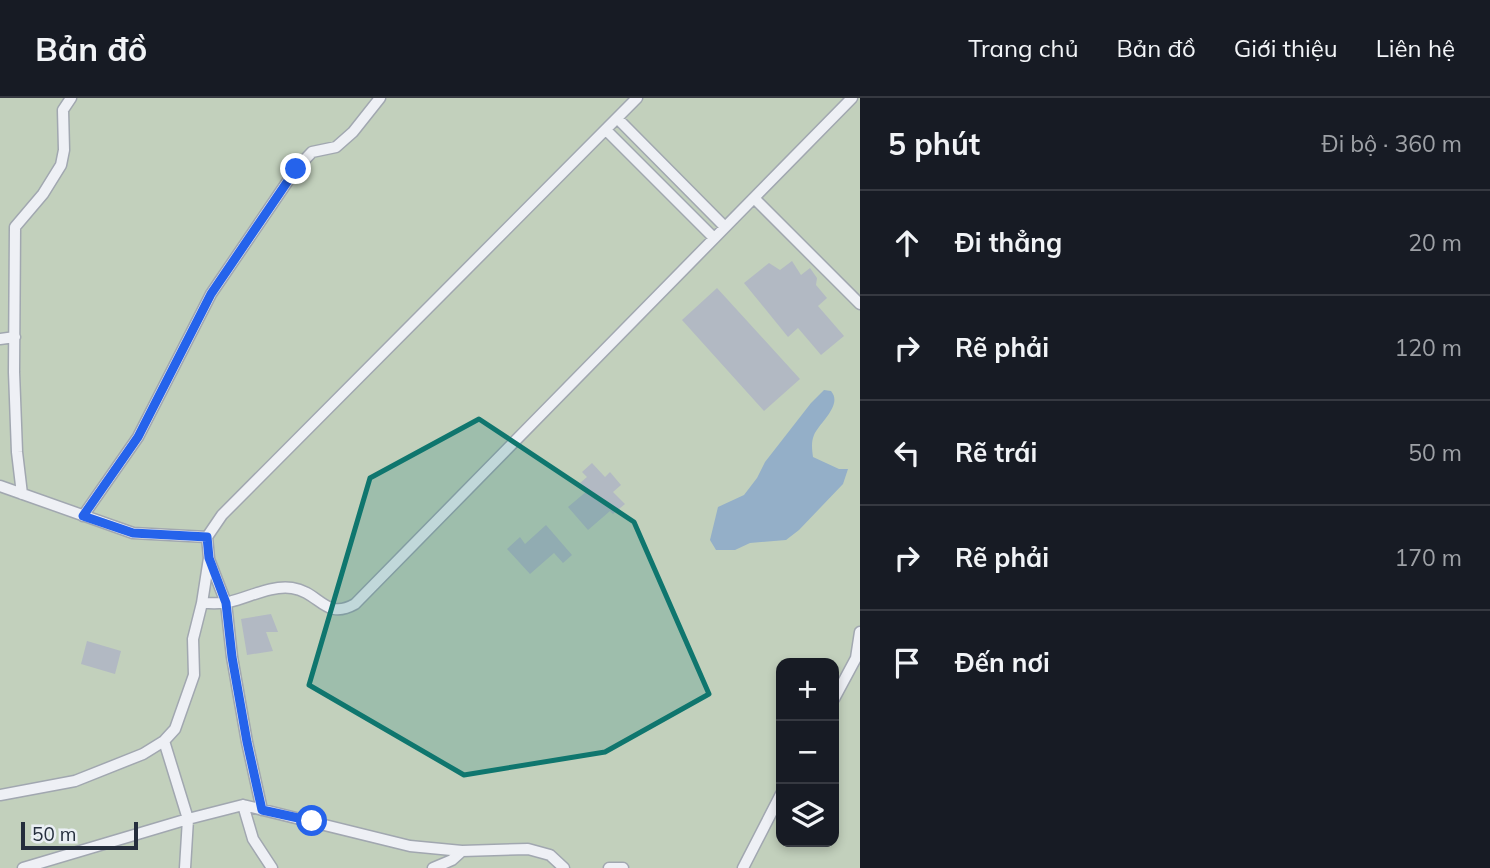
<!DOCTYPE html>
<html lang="vi">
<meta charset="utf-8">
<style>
:root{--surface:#171b24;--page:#20242c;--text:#f1f3f6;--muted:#9ea1a6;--line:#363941}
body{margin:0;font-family:Mulish,sans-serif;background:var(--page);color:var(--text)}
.controls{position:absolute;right:21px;bottom:21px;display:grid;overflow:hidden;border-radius:14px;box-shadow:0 4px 10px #0003}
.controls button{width:63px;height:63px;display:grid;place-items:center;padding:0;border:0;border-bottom:2px solid var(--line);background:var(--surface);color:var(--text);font:35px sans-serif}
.scale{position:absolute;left:21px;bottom:18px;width:117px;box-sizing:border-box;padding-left:7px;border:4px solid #252e3d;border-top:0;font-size:19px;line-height:24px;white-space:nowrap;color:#252e3d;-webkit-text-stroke:5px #eaeff4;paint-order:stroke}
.stop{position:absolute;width:21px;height:21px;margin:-16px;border:5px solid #2563eb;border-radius:50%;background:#fff}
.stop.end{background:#2563eb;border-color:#fff;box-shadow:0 2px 7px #0008}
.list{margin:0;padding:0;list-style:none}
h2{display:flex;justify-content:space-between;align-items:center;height:91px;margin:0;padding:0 28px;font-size:30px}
h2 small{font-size:23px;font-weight:400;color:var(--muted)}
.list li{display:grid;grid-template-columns:46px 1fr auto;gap:21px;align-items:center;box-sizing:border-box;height:105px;padding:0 28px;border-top:2px solid var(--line)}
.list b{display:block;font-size:26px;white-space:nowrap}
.list em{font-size:23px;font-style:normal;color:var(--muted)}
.icon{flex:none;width:38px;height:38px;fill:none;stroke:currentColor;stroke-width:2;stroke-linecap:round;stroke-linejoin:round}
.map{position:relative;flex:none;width:860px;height:770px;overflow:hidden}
header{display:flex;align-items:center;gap:42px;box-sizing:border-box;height:98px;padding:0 35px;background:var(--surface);border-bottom:2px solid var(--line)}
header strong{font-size:33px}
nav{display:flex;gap:38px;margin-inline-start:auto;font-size:24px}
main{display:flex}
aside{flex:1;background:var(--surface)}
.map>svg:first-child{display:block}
.green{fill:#c2d0bc;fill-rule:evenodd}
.water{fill:#94afc8}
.building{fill:#b2b9c3}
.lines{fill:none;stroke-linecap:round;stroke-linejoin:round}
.lane-casing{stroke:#a1a7b0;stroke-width:13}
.lane{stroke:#eef0f5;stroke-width:10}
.route{stroke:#2563eb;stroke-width:9}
.marked{fill:#0f766e;fill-opacity:0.2;stroke:#0f766e;stroke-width:5;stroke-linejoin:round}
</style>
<header>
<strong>Bản đồ</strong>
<nav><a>Trang chủ</a><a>Bản đồ</a><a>Giới thiệu</a><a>Liên hệ</a></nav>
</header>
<main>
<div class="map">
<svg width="860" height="770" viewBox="0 0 860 770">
<rect width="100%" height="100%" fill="#dbe0e6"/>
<!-- green -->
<path class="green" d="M0 0H860V770H0ZM781 565H834V744H781Z"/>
<!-- water -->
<path class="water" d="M824 292 831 293C843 307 820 324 814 337 811 344 812 351 813 359L839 371H848L843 386 799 432 786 442 750 445 735 452H716L710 442 718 409 744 397 757 380 765 364 811 305Z"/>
<!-- building -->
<path class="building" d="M792 163 801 177 810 170 817 180 816 187 827 200 818 208 844 238 821 257 798 230 788 239 744 185 769 165 780 172Z
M717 190 800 281 764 313 682 222Z
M592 365 605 379 610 374 621 387 613 394 625 406 613 416 610 413 588 432 568 409 587 393 580 385 587 379 582 374Z
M546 427 572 457 563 465 554 455 530 476 507 451 520 439 525 446Z
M271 516 278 534H266L273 553 247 557 241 521Z
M87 543 121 553 115 576 81 566Z"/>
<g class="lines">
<defs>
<path id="lane" d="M617 20 725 129
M606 32 714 140
M754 100 860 206
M0 241 15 239
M0 388 133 435 207 439
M22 396 17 354 14 274 15 129 43 96 61 67 64 52 63 12 71 0
M83 418 138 339 211 196 296 71 312 54 336 49 353 34 380 0
M209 461 226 505 232 559 247 644 262 712
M202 505C211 505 221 506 229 504 250 499 271 487 292 490 320 494 325 523 355 506L852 0
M834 601 856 560 860 534
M164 643 188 721 185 770
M0 697 75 683 143 656 164 643 175 631 194 577 193 541 202 505 209 460 207 439 222 417 637 0
M243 707 253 741 272 770
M23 770 188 721 243 707 410 748 462 753 528 751 550 757 564 770
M433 770 452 762 462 753
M609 770H623
M743 770 781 696"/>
</defs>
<!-- lane casing -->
<use href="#lane" class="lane-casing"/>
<!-- lane -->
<use href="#lane" class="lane"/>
</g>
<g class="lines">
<!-- route -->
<path class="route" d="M296 71 211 196 138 339 83 418 133 435 207 439 209 460 226 505 232 559 247 644 262 712 312 723"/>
</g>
<!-- marked area -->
<path class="marked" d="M479 321 634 424 709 596 605 654 464 677 309 587 370 380Z"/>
</svg>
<div class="controls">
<button>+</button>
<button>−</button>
<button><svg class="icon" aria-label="layers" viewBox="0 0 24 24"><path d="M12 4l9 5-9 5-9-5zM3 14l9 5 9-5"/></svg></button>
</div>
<div class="scale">50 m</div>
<div class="stop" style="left:312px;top:723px"></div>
<div class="stop end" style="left:296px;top:71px"></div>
</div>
<aside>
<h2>5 phút<small>Đi bộ · 360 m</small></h2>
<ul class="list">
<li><svg class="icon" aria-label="ahead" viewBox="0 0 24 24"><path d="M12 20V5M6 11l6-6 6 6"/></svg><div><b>Đi thẳng</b></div><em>20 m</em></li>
<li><svg class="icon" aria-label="right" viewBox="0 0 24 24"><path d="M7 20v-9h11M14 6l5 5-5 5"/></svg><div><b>Rẽ phải</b></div><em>120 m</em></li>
<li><svg class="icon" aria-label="left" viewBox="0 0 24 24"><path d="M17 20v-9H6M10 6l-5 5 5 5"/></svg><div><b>Rẽ trái</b></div><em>50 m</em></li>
<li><svg class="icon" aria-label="right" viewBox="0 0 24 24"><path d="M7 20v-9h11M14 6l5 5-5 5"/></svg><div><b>Rẽ phải</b></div><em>170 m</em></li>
<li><svg class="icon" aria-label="arrive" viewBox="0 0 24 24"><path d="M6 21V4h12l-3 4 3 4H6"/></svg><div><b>Đến nơi</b></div></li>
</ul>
</aside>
</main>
